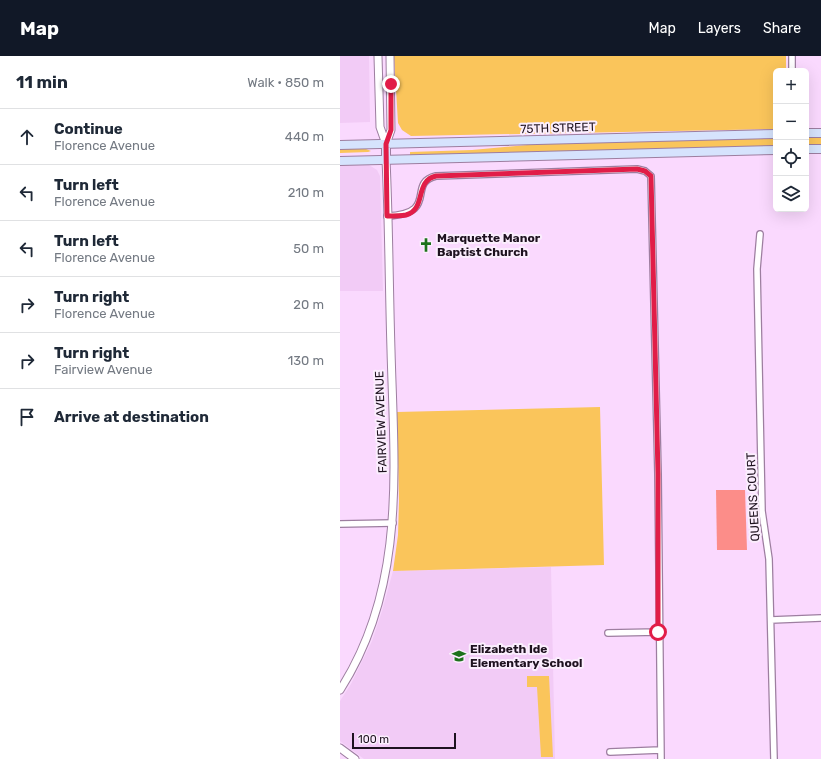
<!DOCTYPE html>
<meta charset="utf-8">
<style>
:root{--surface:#fff;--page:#f2f2f3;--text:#1f2937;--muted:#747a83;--line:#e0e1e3;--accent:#111827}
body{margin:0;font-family:Rubik,sans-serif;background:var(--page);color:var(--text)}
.controls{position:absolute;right:12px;top:12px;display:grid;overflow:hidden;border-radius:6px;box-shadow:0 4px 16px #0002}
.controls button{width:36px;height:36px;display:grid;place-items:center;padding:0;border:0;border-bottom:1px solid var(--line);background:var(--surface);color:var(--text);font:20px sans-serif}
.scale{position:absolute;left:12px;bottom:10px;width:104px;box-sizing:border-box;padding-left:4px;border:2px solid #1e121f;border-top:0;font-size:11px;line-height:14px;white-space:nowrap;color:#1e121f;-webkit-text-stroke:3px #fbeefd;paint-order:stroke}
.stop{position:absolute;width:12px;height:12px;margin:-9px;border:3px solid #e11d48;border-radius:50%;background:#fff}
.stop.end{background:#e11d48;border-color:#fff;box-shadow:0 1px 4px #0008}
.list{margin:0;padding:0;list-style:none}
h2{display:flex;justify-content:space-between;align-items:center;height:52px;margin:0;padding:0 16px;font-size:17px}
h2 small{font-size:13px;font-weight:400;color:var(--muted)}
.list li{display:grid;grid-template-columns:26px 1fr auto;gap:12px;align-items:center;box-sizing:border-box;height:56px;padding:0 16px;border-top:1px solid var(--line)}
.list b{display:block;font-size:15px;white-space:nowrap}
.list p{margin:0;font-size:13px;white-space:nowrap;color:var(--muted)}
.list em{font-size:13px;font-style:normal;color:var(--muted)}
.icon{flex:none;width:22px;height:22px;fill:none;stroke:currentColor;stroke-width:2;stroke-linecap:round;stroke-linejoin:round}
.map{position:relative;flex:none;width:481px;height:703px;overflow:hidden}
header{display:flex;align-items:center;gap:24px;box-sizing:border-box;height:56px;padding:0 20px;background:var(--accent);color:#fff}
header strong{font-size:19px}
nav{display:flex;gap:22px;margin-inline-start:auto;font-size:14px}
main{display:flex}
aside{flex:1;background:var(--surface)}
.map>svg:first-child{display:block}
.built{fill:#f2cbf6}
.green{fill:#fac55b}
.water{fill:#fc8d89}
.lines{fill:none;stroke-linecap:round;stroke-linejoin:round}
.minor-casing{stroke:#9d7ea0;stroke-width:8}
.tertiary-casing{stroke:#9d7ea0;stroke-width:9}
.secondary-casing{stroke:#9d7ea0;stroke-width:10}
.minor{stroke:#fff;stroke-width:5.5}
.tertiary{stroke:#fff;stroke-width:7}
.secondary{stroke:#d6e3fd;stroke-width:8}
.route{stroke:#e11d48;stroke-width:5}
.labels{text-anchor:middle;stroke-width:4;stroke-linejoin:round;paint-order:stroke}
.street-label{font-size:12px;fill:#1e121f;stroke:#fbeefd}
.poi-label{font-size:12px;font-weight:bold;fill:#1e121f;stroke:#fbeefd;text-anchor:start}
</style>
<header>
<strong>Map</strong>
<nav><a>Map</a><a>Layers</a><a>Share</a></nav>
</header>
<main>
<aside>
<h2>11 min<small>Walk · 850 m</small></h2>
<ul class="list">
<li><svg class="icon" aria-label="ahead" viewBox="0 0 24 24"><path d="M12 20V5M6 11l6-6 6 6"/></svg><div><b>Continue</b><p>Florence Avenue</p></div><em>440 m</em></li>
<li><svg class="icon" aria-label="left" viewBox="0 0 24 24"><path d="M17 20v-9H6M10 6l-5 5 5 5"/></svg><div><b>Turn left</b><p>Florence Avenue</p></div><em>210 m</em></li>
<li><svg class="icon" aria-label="left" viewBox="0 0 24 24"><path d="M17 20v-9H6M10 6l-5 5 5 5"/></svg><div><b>Turn left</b><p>Florence Avenue</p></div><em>50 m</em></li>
<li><svg class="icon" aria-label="right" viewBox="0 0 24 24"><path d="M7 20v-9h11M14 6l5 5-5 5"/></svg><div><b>Turn right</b><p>Florence Avenue</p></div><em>20 m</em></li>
<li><svg class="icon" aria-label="right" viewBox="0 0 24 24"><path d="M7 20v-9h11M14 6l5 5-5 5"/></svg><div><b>Turn right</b><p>Fairview Avenue</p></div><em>130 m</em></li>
<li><svg class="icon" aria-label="arrive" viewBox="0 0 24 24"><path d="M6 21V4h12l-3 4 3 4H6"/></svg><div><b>Arrive at destination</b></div></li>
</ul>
</aside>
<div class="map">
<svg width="481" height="703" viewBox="0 0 481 703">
<rect width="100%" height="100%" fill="#fad9fe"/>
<!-- built -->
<path class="built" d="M0 0H29L30 66 0 67Z
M0 109H29L37 114 40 120 43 235H0Z
M211 511 215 703H24L0 685V645L11 628 32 585 42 555 53 515Z"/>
<!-- green -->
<path class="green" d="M54 0H446V15H436L435 73 71 80 62 74 58 67Z
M466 81H481V88L466 89Z
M436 82V90L70 99V96L132 94 198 88Z
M0 93H26L31 95 28 96 0 97Z
M260 351 264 509 53 515 58 479 59 445 57 356Z
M187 620H209L213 701H201L197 631H187Z"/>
<!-- water -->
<path class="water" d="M405 434 407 494H377L376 434Z"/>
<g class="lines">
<defs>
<path id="minor" d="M452 0V15
M47 160C100 158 66 127 96 120L297 113 305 115 311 120 318 418 321 703
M420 178 417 213 422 455 429 503 434 703
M0 468 53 467
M431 564 481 562
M268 577 318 576
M270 696 320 694"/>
<path id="tertiary" d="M38 0 40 71 46 88
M46 88 51 74 50 0
M0 634C67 530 54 411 51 294 49 230 49 167 46 104
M0 692 15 703"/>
<path id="secondary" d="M466 77H481
M46 88V104
M0 89 436 78
M466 93H481
M0 105 436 94"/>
</defs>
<!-- minor casing -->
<use href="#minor" class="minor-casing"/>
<!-- tertiary casing -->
<use href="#tertiary" class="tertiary-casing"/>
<!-- secondary casing -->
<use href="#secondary" class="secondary-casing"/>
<!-- minor -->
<use href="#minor" class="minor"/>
<!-- tertiary -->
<use href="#tertiary" class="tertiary"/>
<!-- secondary -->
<use href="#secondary" class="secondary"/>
</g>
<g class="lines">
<!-- route -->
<path class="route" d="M51 28V74L46 88 47 160C53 160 60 160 66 159 87 153 74 125 96 120L297 113 305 115 311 120 318 418V576"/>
</g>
<!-- icons -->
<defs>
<symbol id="church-bare" viewBox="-9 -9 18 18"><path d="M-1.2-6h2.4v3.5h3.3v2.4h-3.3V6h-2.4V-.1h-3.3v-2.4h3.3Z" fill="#1d711b" stroke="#fbeefd" stroke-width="2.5" paint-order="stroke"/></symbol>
<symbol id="school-bare" viewBox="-9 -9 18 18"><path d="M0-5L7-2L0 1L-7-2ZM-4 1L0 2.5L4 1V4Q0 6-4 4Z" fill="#1d711b" stroke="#fbeefd" stroke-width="2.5" paint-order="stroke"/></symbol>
</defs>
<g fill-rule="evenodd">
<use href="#church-bare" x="76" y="179" width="20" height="20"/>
<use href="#school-bare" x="109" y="590" width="20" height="20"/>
</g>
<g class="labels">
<!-- street labels -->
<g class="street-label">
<text transform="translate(218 72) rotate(-2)" y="4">75TH STREET</text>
<text transform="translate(41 366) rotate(-92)" y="4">FAIRVIEW AVENUE</text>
<text transform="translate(413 441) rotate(-93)" y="4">QUEENS COURT</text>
</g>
<!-- poi labels -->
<g class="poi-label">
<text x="97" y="186">Marquette Manor<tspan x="97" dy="14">Baptist Church</tspan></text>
<text x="130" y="597">Elizabeth Ide<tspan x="130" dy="14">Elementary School</tspan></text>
</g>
</g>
</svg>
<div class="controls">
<button>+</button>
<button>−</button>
<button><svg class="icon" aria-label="locate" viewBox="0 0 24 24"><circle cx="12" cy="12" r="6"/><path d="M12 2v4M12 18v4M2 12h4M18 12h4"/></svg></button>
<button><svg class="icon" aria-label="layers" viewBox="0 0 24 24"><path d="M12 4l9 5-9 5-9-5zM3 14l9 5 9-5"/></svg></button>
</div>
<div class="scale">100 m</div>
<div class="stop" style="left:318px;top:576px"></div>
<div class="stop end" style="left:51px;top:28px"></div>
</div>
</main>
